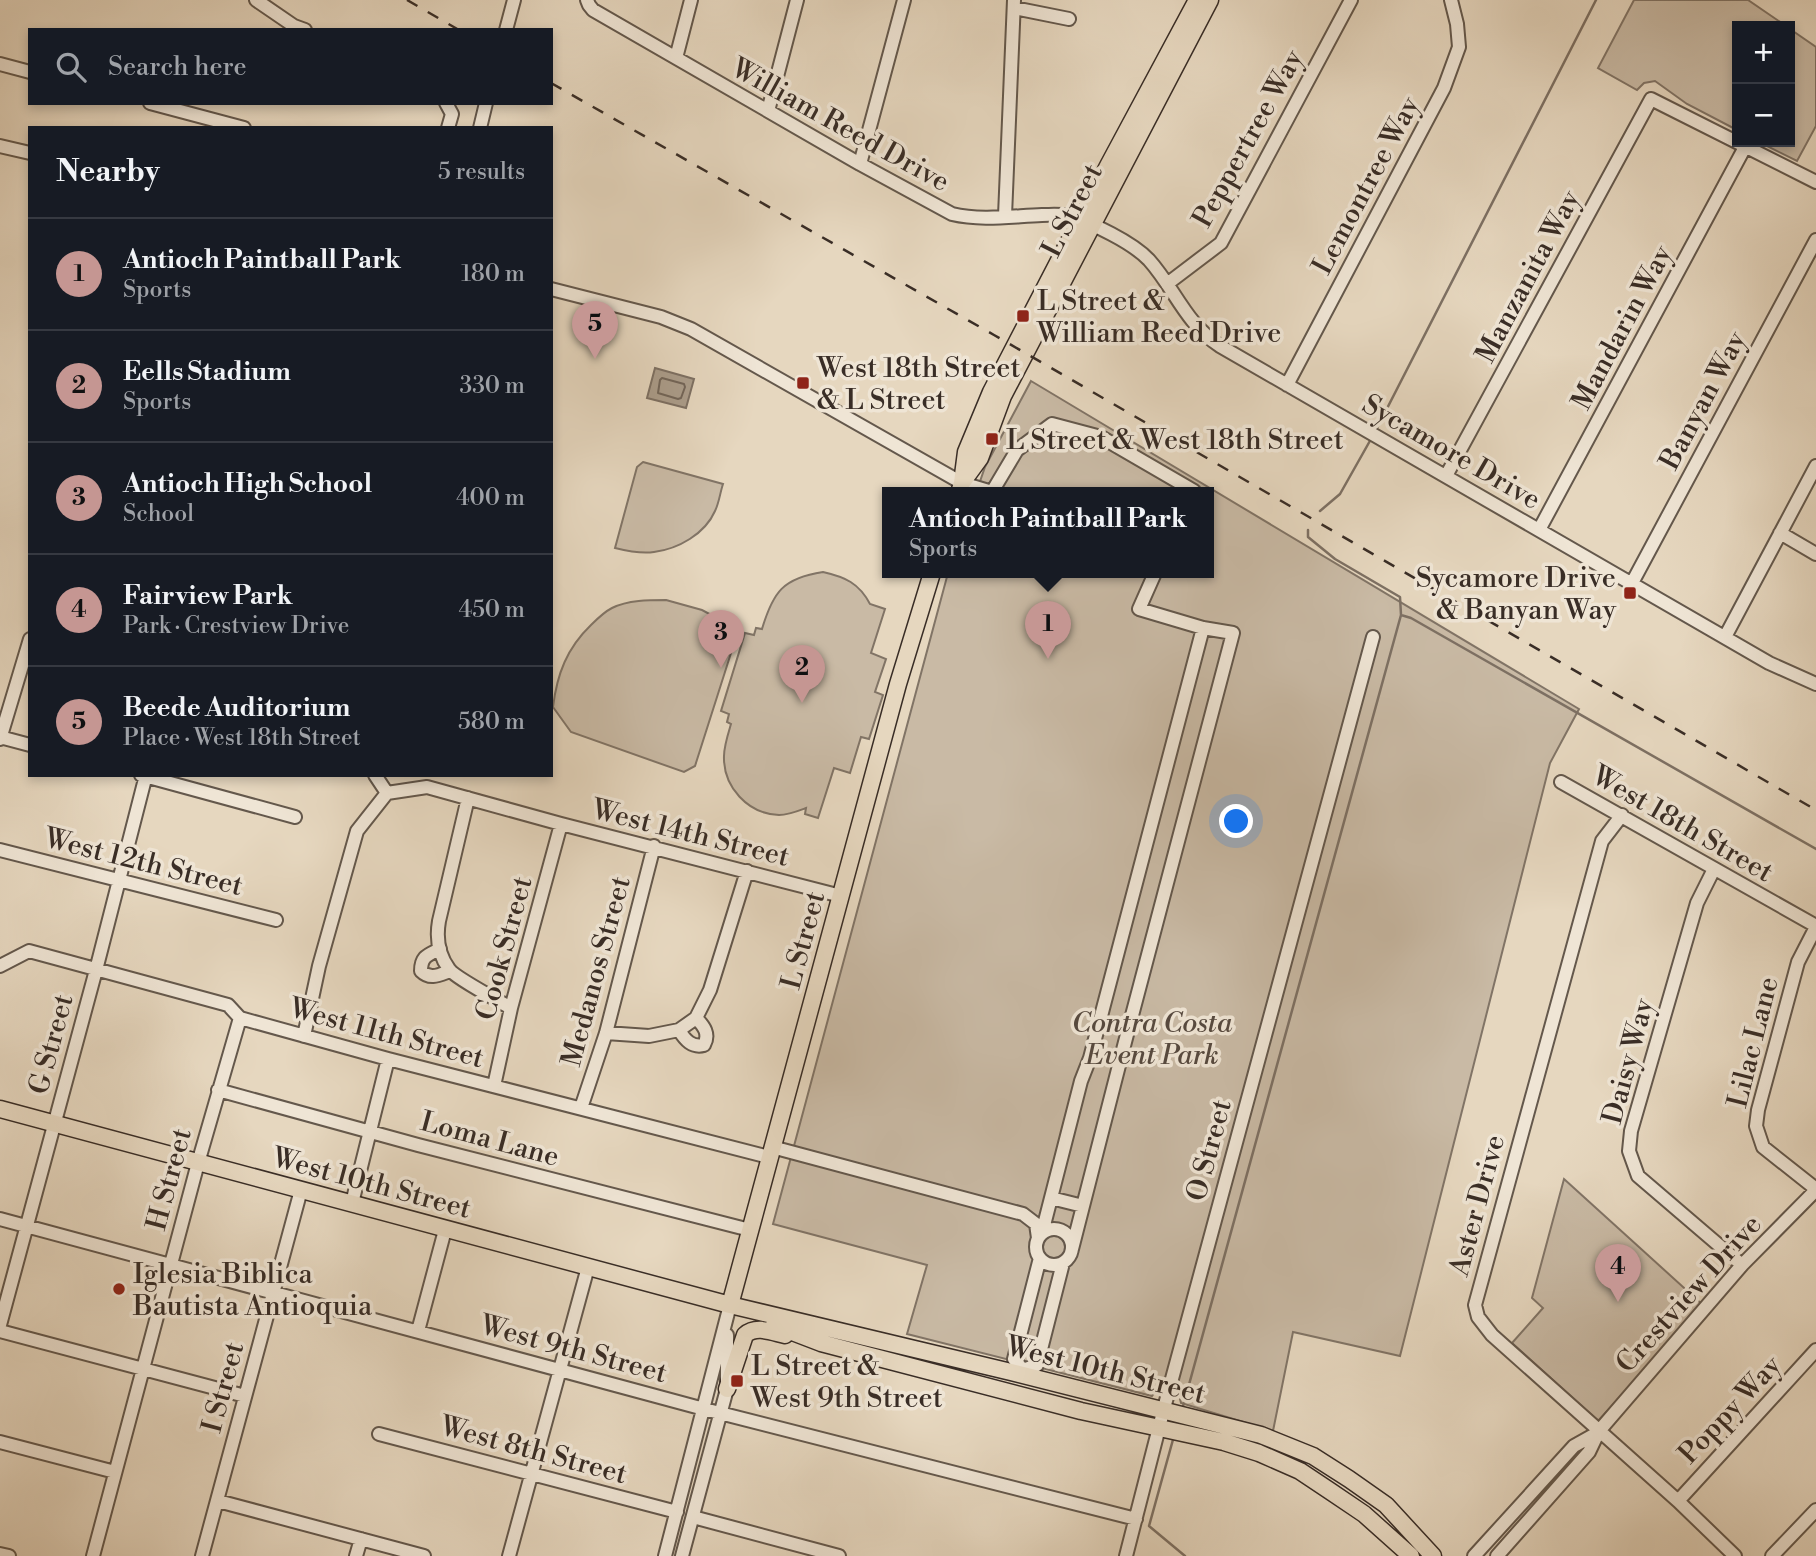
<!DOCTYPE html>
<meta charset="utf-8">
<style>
:root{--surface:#171b24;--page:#242831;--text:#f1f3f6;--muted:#9ea1a6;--line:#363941;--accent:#c59692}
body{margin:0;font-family:"Libre Bodoni",serif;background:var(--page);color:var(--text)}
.controls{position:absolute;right:21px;top:21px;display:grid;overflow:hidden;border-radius:0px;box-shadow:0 4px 10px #0003}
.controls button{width:63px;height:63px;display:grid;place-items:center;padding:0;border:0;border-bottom:2px solid var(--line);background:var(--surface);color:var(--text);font:35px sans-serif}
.you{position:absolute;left:1237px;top:822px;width:24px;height:24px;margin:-18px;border:5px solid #fff;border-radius:50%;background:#1a73e8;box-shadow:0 0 0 10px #1a73e833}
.badge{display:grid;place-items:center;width:46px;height:46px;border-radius:50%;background:var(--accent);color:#111;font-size:23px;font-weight:700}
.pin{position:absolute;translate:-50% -58px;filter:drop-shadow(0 2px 4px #0008)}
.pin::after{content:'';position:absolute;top:37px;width:24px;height:21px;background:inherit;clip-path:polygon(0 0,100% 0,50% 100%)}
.popup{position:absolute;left:882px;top:487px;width:332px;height:91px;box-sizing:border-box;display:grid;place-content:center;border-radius:0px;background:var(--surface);filter:drop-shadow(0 2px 5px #0005);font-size:23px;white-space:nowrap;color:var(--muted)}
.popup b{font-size:26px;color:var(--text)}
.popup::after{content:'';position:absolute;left:50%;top:100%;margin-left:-14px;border:14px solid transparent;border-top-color:var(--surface)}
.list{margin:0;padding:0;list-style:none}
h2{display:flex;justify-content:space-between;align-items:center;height:91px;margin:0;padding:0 28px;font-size:30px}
h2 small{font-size:23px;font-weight:400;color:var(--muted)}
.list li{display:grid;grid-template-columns:46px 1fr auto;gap:21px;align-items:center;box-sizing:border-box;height:112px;padding:0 28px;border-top:2px solid var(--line)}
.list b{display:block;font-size:26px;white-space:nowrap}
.list p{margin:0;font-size:23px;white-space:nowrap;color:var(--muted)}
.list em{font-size:23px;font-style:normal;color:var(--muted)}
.icon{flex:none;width:38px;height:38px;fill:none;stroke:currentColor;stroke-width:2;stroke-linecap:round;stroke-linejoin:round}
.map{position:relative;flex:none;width:1816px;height:1556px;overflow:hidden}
.search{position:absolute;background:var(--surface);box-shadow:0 4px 10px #0003;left:28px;top:28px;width:525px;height:77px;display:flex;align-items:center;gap:18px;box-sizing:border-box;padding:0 24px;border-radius:0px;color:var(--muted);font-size:26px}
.panel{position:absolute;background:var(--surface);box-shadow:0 4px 10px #0003;left:28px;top:126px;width:525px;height:651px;border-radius:0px}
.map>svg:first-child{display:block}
.green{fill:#c9baa5;stroke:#817466;stroke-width:2}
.water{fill:#ab9d8b;stroke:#7d7063;stroke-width:2}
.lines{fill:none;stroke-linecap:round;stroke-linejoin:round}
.shore{stroke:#726558;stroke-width:2}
.stream{stroke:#7d7063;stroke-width:2.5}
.minor-casing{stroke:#64584c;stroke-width:16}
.major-casing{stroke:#392d26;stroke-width:19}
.minor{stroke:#efe5d5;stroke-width:12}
.major{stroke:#e6d7bf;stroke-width:16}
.rail{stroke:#392d26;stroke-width:2.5;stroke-dasharray:12 12;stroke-linecap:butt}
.poi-dot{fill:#8f2418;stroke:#efe5d5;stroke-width:2.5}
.labels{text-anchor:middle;stroke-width:7;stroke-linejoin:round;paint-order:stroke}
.street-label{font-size:28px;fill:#392d26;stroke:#efe5d5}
.poi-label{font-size:28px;fill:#392d26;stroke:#efe5d5;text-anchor:start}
.park-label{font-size:28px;font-style:italic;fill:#56493f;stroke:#efe5d5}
</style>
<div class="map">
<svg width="1816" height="1556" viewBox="0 0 1816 1556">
<rect width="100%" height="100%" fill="#e6d7bf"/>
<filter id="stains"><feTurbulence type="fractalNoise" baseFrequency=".00286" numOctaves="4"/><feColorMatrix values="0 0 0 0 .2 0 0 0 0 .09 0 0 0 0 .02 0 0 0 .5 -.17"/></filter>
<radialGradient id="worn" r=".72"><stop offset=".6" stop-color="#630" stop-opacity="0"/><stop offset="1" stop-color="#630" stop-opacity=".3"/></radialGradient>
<!-- green -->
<path class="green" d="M1634 0H1748L1786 26H1737V130L1687 104 1655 81 1644 83 1637 90 1598 68Z
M1790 29 1816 47V126L1797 161 1759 142H1790Z
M1031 381 1579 709 1550 763 1400 1356 1293 1332 1273 1431 1181 1403 1179 1395 1157 1389 1152 1396 907 1334 927 1265 773 1224 948 573H1209V493H976L985 467Z
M643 462 723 484C720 493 719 503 715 511 705 534 678 549 654 552 641 554 627 551 615 548L637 467Z
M823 572C845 577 859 583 870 604L885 609 871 653 886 659 875 692 883 695 869 739 861 737 850 773 834 768 818 818 805 814 806 808C798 811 788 815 779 815 748 814 723 787 724 756 724 746 728 734 731 724L727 722 729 714 721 711 745 633 754 635 756 628 762 629C773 592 783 578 823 572Z
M666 600 702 610 730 625 739 628 695 766 684 772 571 732 553 707C557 674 567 648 591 625 597 619 604 612 612 608 628 600 649 600 666 600Z
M1564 1179 1704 1306 1598 1421 1512 1343 1543 1308 1532 1298Z"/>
<!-- water -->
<path class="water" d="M655 368 694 379 686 408 647 398Z"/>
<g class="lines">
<!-- shore -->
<path class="shore" d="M662 378 684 384 685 387 681 398 678 399 658 393 660 380Z"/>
<!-- stream -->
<path class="stream" d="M1376 430 1596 0
M1320 511 1340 494 1371 439
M1401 615 1411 618 1816 849
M1182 1410 1401 615 1400 597 1335 559 1308 537V530
M1174 1436 1149 1526 1185 1556"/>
<defs>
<path id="minor" d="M256 0 294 26 305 30
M587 0 589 5 593 10 860 164 952 214C981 221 1013 216 1042 215 1051 215 1061 214 1069 216 1092 223 1132 242 1149 260 1175 289 1185 323 1220 346L1769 663 1816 684
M1014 8 1069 19
M506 30 514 0
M676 58 691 0
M0 64 30 72
M150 103 244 128
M446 103 452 114 448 128
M768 111 797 0
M480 128 486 103
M0 146 30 153
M860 164 904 0
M1005 216 1014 0
M1167 284 1221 243 1351 0
M551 289 661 317 691 329 962 483 992 492 1017 450 1052 424 1101 437 1194 491 1193 493
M1287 385 1444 88 1459 47 1457 24 1451 0
M1446 476 1651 99 1816 182
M1539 530 1745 147
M1780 533 1816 554
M1632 583 1816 240
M1725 637 1816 466
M0 737 30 745
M0 739 30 639
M141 775 295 817
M375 775 387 793 427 787 561 824 841 896
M1561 782 1816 926
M468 798 439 921C436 938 438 954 449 969 454 977 499 1001 511 1008
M1622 815 1602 841 1475 1305 1478 1317 1492 1335 1678 1501 1735 1556
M0 850 276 920
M1714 869 1697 903 1631 1131 1629 1151 1638 1176 1742 1265
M1816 927 1798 962 1758 1110 1756 1126 1763 1147 1816 1189
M440 949C428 955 421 956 421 971 430 980 439 975 450 971
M0 966 29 951 228 1005 240 1018 388 1059 769 1157
M679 1030C685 1040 692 1048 704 1045 710 1034 704 1026 696 1018
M606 1033 649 1036 679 1030 696 1018 710 990 747 871
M304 1036 319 966 357 831 387 793
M494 1086 511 1008 561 824
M218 1090 418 1145 750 1230
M581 1108 606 1033 654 846
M772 1147 1023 1214 1036 1224 1038 1238
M1051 1198 1083 1206
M352 1203 388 1059
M0 1219 704 1409 1136 1519
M1036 1247a18 18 0 1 1 36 0a18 18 0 1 1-36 0Z
M1042 1233 1081 1081 1090 1058 1203 628
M1072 1249 1125 1042 1233 633 1203 628 1139 609 1155 573
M1040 1258 1014 1359 1023 1370 1037 1365 1063 1263
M0 1325 96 970 146 775
M0 1331 245 1396
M418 1331 445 1230
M379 1434 677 1512
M0 1442 115 1472
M218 1501 424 1556
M1678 1501 1816 1350
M693 1517 839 1556
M0 1554 9 1556
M93 1556 198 1163 240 1018
M202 1556 301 1190
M356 1556 361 1539
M509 1556 588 1267
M665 1556 730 1305
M682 1556 727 1389V1335
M1126 1556 1163 1412 1373 637
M1474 1556 1574 1446 1599 1432
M1497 1556 1589 1452 1599 1431 1742 1265 1816 1190
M1772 1556 1816 1510"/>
<path id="major" d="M964 480 980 458 1003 396 1210 0
M959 493 962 483 966 452 991 392 1109 164 1197 0
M0 1109 730 1305 1011 1372 1261 1435 1313 1456 1349 1479 1386 1505 1433 1556
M730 1305 898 684 932 573
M774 1325 821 1343 1081 1411 1224 1442 1259 1453 1300 1471 1330 1491 1364 1514 1411 1556
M727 1389 745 1335C756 1325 772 1332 785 1335"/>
</defs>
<!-- minor casing -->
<use href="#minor" class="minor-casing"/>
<!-- major casing -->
<use href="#major" class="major-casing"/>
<!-- minor -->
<use href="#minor" class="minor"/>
<!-- major -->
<use href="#major" class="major"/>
<!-- rail -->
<path class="rail" d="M407 0 459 30
M551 83 994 335 1816 810"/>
</g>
<!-- markers -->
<g class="poi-dot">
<rect x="1016" y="309" width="14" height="14" rx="3.5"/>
<rect x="796" y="376" width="14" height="14" rx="3.5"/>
<rect x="985" y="432" width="14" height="14" rx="3.5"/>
<rect x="1623" y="586" width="14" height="14" rx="3.5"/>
<circle cx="119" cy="1289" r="7"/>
<rect x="730" y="1374" width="14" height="14" rx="3.5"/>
</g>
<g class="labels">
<!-- street labels -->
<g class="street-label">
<text transform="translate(841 124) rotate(29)" y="10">William Reed Drive</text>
<text transform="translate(1247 138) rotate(-61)" y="10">Peppertree Way</text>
<text transform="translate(1365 185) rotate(-62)" y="10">Lemontree Way</text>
<text transform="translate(1071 210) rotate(-63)" y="10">L Street</text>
<text transform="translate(1527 276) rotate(-62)" y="10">Manzanita Way</text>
<text transform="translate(1621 327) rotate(-62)" y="10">Mandarin Way</text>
<text transform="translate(1702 400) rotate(-62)" y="10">Banyan Way</text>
<text transform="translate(1452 451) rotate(30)" y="10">Sycamore Drive</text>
<text transform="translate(1683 823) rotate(30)" y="10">West 18th Street</text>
<text transform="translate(691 832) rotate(14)" y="10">West 14th Street</text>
<text transform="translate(144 861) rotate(14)" y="10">West 12th Street</text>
<text transform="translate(802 940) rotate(-75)" y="10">L Street</text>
<text transform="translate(503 948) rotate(-75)" y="10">Cook Street</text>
<text transform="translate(595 971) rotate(-75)" y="10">Medanos Street</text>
<text transform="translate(387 1032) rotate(15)" y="10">West 11th Street</text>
<text transform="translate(1752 1042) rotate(-76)" y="10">Lilac Lane</text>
<text transform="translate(50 1044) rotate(-75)" y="10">G Street</text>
<text transform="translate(1627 1061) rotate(-75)" y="10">Daisy Way</text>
<text transform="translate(490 1138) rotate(15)" y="10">Loma Lane</text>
<text transform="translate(1208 1150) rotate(-75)" y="10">O Street</text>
<text transform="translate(168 1179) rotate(-75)" y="10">H Street</text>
<text transform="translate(372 1182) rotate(15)" y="10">West 10th Street</text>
<text transform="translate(1476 1205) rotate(-75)" y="10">Aster Drive</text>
<text transform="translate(1688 1293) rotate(-48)" y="10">Crestview Drive</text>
<text transform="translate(574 1348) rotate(15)" y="10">West 9th Street</text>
<text transform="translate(1106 1369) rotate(14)" y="10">West 10th Street</text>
<text transform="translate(222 1387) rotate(-75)" y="10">I Street</text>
<text transform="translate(1729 1409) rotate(-47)" y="10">Poppy Way</text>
<text transform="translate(534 1449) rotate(15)" y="10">West 8th Street</text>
</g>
<!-- poi labels -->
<g class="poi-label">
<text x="1037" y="310">L Street &amp;<tspan x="1037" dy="32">William Reed Drive</tspan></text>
<text x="817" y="377">West 18th Street<tspan x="817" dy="32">&amp; L Street</tspan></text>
<text x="1006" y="449">L Street &amp; West 18th Street</text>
<text x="1616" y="587" text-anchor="end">Sycamore Drive<tspan x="1616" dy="32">&amp; Banyan Way</tspan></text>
<text x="133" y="1283">Iglesia Biblica<tspan x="133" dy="32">Bautista Antioquia</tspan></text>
<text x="751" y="1375">L Street &amp;<tspan x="751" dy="32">West 9th Street</tspan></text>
</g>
<!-- park labels -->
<g class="park-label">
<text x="1152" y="1032">Contra Costa<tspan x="1152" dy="32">Event Park</tspan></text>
</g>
</g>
<rect width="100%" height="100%" filter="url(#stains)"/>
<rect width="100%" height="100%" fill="url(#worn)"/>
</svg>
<div class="controls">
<button>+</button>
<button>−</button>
</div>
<div class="you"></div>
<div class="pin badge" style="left:1048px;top:659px">1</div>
<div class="popup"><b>Antioch Paintball Park</b>Sports</div>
<div class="pin badge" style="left:802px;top:703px">2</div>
<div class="pin badge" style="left:721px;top:668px">3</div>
<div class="pin badge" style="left:1618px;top:1302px">4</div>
<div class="pin badge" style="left:595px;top:359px">5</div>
<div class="search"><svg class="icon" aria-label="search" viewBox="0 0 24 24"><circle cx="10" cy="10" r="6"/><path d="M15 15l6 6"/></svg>Search here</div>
<section class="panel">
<h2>Nearby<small>5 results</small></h2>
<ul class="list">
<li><span class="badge">1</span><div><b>Antioch Paintball Park</b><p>Sports</p></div><em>180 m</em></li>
<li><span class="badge">2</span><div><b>Eells Stadium</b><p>Sports</p></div><em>330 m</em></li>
<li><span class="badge">3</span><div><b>Antioch High School</b><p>School</p></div><em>400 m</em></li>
<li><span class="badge">4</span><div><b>Fairview Park</b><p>Park · Crestview Drive</p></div><em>450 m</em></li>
<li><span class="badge">5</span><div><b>Beede Auditorium</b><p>Place · West 18th Street</p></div><em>580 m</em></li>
</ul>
</section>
</div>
